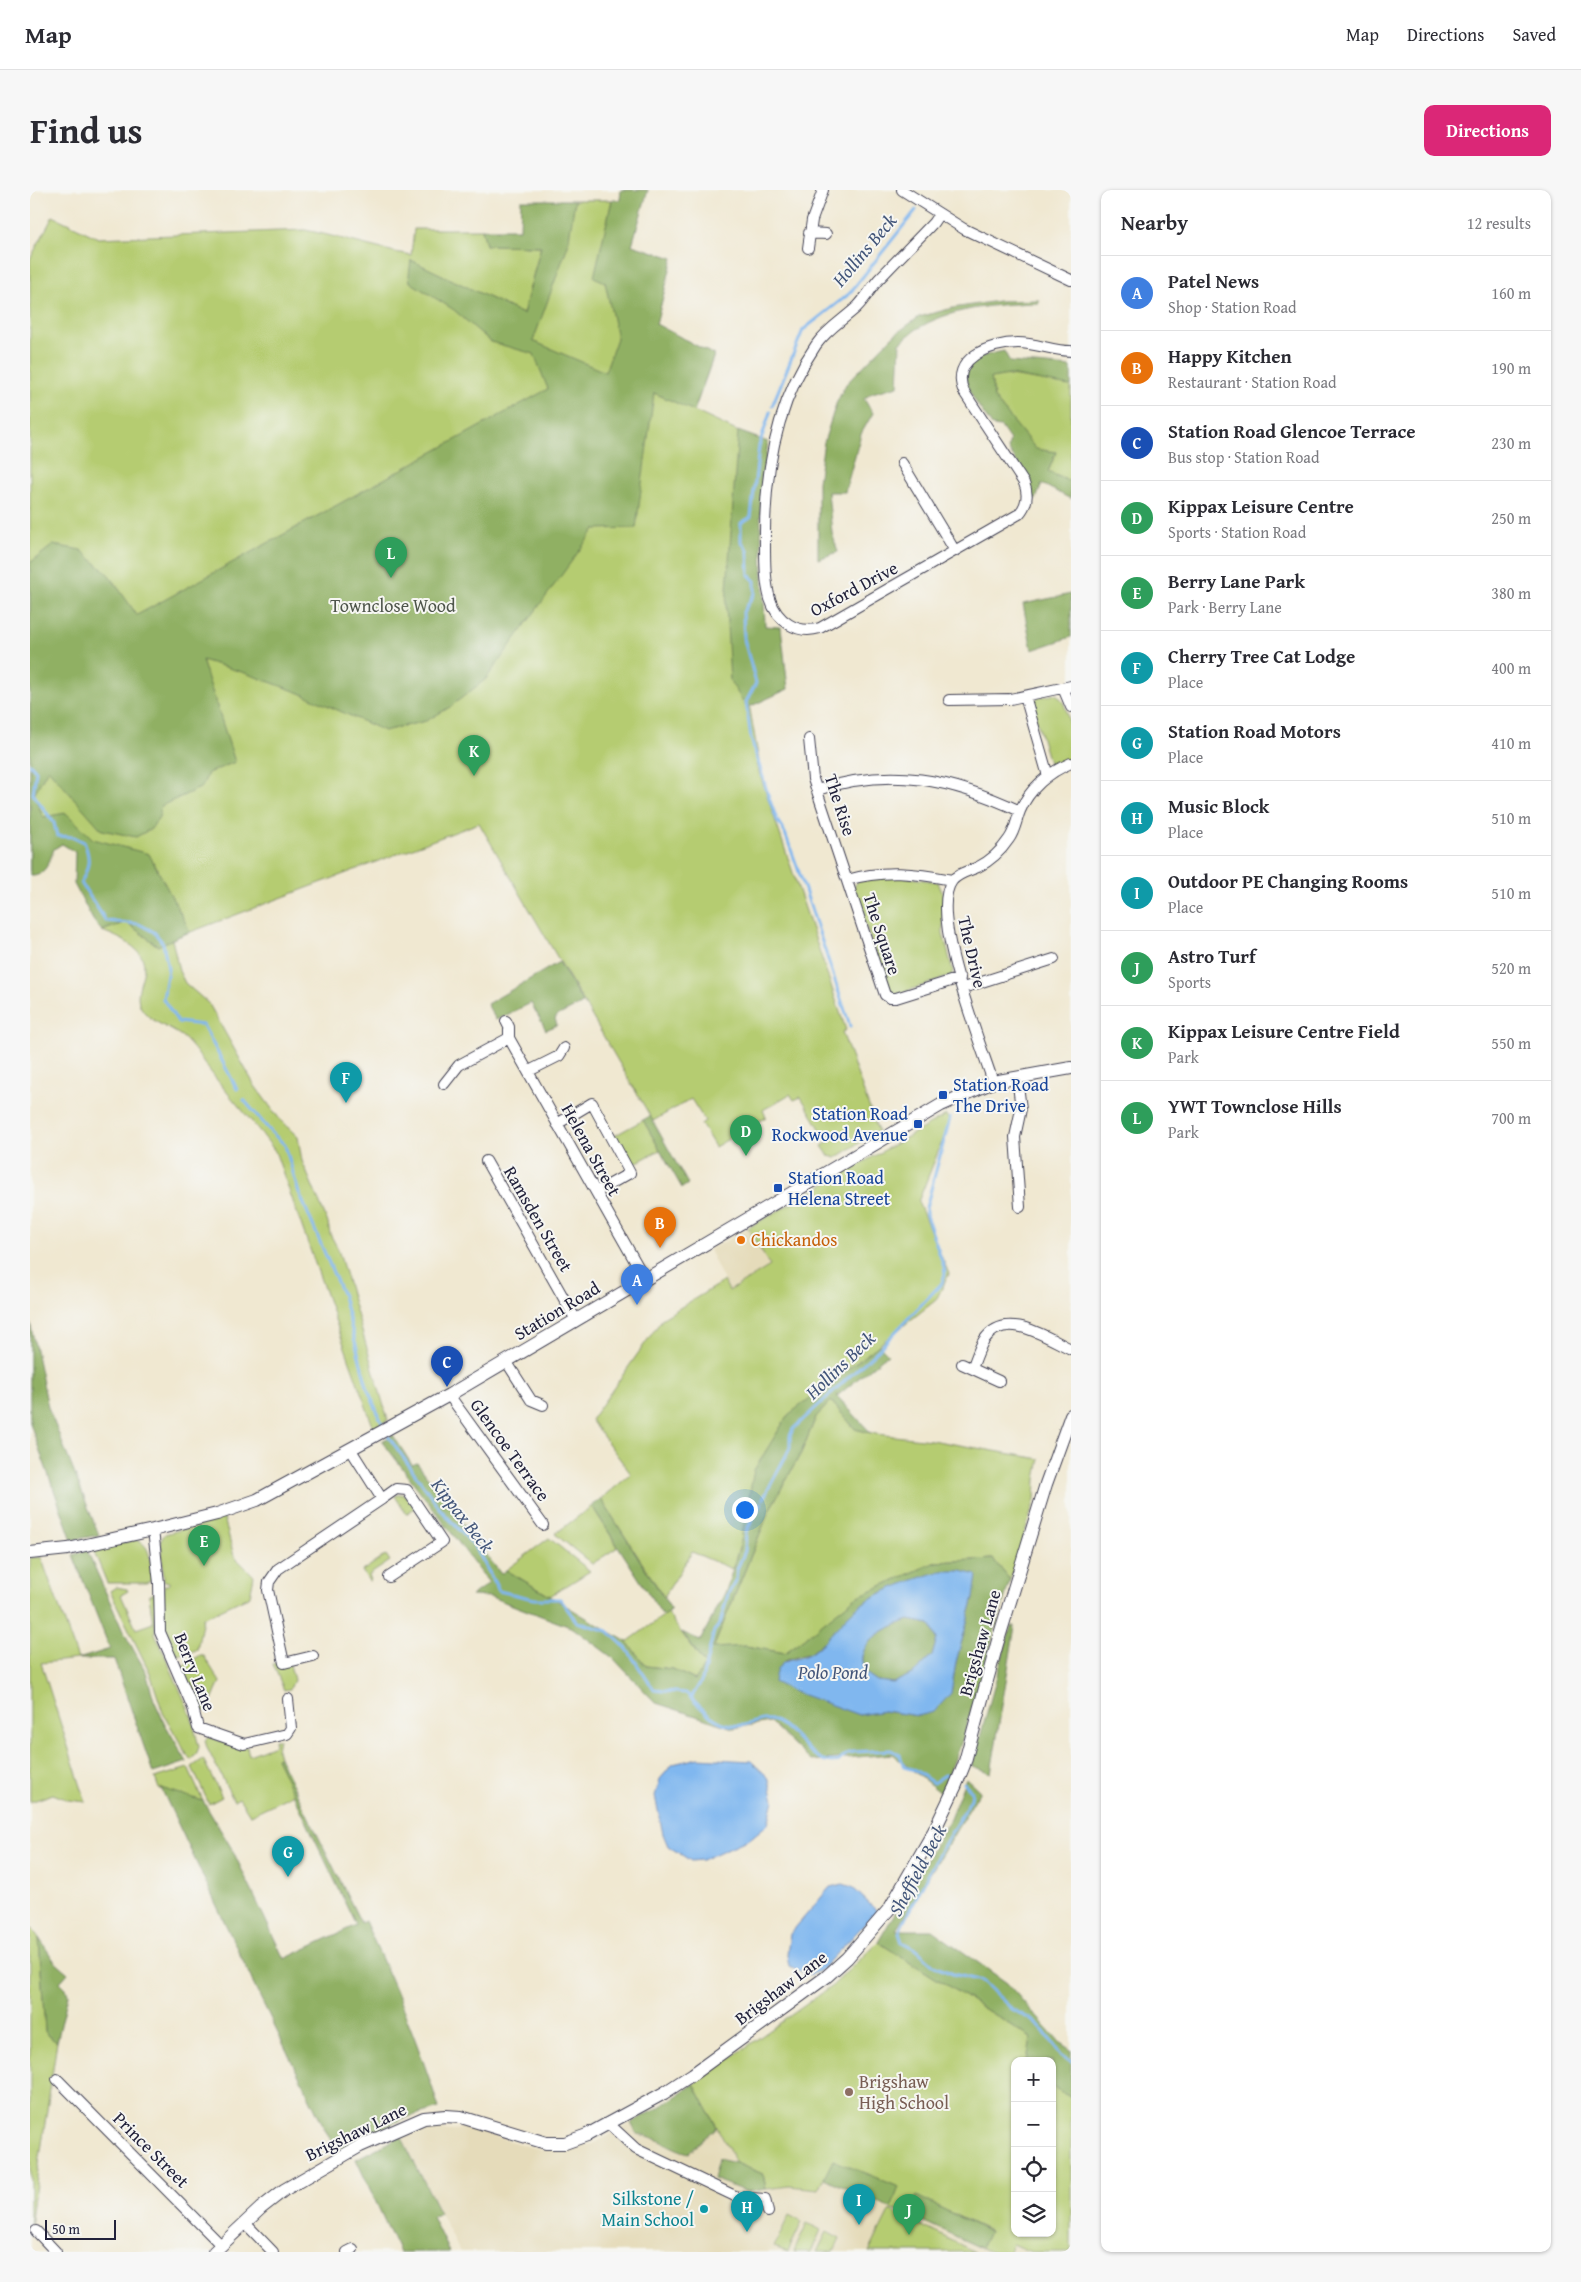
<!DOCTYPE html>
<meta charset="utf-8">
<style>
:root{--surface:#fff;--page:#f7f7f7;--text:#2b2b33;--muted:#7c7c81;--line:#e1e1e2;--accent:#db2777}
body{margin:0;font-family:"Gentium Book Plus",serif;background:var(--page);color:var(--text)}
.controls{position:absolute;right:15px;bottom:15px;display:grid;overflow:hidden;border-radius:10px;box-shadow:0 1px 4px #0004}
.controls button{width:45px;height:45px;display:grid;place-items:center;padding:0;border:0;border-bottom:1px solid var(--line);background:var(--surface);color:var(--text);font:25px sans-serif}
.scale{position:absolute;left:15px;bottom:12px;width:71px;box-sizing:border-box;padding-left:5px;border:2px solid #22223b;border-top:0;font-size:14px;line-height:18px;white-space:nowrap;color:#22223b;-webkit-text-stroke:4px #f6f6f2;paint-order:stroke}
.you{position:absolute;left:714px;top:1319px;width:18px;height:18px;margin:-12px;border:4px solid #fff;border-radius:50%;background:#1a73e8;box-shadow:0 0 0 8px #1a73e833}
.badge{display:grid;place-items:center;width:32px;height:32px;border-radius:50%;background:var(--accent);color:#fff;font-size:16px;font-weight:700}
.pin{position:absolute;translate:-50% -41px;filter:drop-shadow(0 1px 2px #0008)}
.pin::after{content:'';position:absolute;top:26px;width:18px;height:15px;background:inherit;clip-path:polygon(0 0,100% 0,50% 100%)}
.list{margin:0;padding:0;list-style:none}
h2{display:flex;justify-content:space-between;align-items:center;height:65px;margin:0;padding:0 20px;font-size:21px}
h2 small{font-size:16px;font-weight:400;color:var(--muted)}
.list li{display:grid;grid-template-columns:32px 1fr auto;gap:15px;align-items:center;box-sizing:border-box;height:75px;padding:0 20px;border-top:1px solid var(--line)}
.list b{display:block;font-size:19px;white-space:nowrap}
.list p{margin:0;font-size:16px;white-space:nowrap;color:var(--muted)}
.list em{font-size:16px;font-style:normal;color:var(--muted)}
.icon{flex:none;width:28px;height:28px;fill:none;stroke:currentColor;stroke-width:2;stroke-linecap:round;stroke-linejoin:round}
.map{position:relative;flex:none;width:1041px;height:2062px;overflow:hidden;border-radius:10px}
header{display:flex;align-items:center;gap:30px;box-sizing:border-box;height:70px;padding:0 25px;background:var(--surface);border-bottom:1px solid var(--line)}
header strong{font-size:24px}
nav{display:flex;gap:28px;margin-inline-start:auto;font-size:18px}
.intro{display:flex;align-items:center;justify-content:space-between;box-sizing:border-box;height:120px;padding:0 30px}
h1{margin:0;font-size:35px}
.button{padding:12px 22px;border-radius:10px;background:var(--accent);color:#fff;font-size:18px;font-weight:700}
main{display:flex;gap:30px;padding:0 30px}
aside{flex:1;background:var(--surface);border-radius:10px;box-shadow:0 1px 4px #0004}
.map>svg:first-child{display:block}
.built{fill:#e5dbba}
.green{fill:#b5cc71;stroke:#6c7756}
.forest{fill:#90b063;stroke:#59694f;fill-rule:evenodd}
.water{fill:#80b7ef;stroke:#516c95;fill-rule:evenodd}
.lines{fill:none;stroke-linecap:round;stroke-linejoin:round}
.stream{stroke:#80b7ef;stroke-width:3}
.minor-casing{stroke:#414052;stroke-width:12}
.tertiary-casing{stroke:#414052;stroke-width:14}
.minor{stroke:#fff;stroke-width:10}
.tertiary{stroke:#fff;stroke-width:12}
.transit-dot{fill:#1a4fb4;stroke:#f6f6f2;stroke-width:2}
.food-dot{fill:#e8710a;stroke:#f6f6f2;stroke-width:2}
.education-dot{fill:#8d6e63;stroke:#f6f6f2;stroke-width:2}
.culture-dot{fill:#0f9aa8;stroke:#f6f6f2;stroke-width:2}
.labels{text-anchor:middle;stroke-width:4;stroke-linejoin:round;paint-order:stroke}
.street-label{font-size:18px;fill:#22223b;stroke:#f6f6f2}
.park-label{font-size:18px;fill:#4e554b;stroke:#f6f6f2}
.transit-label{font-size:18px;fill:#164399;stroke:#f6f6f2;text-anchor:start}
.food-label{font-size:18px;fill:#c56008;stroke:#f6f6f2;text-anchor:start}
.education-label{font-size:18px;fill:#785e54;stroke:#f6f6f2;text-anchor:start}
.culture-label{font-size:18px;fill:#0d838f;stroke:#f6f6f2;text-anchor:end}
.water-label{font-size:19px;font-style:italic;fill:#43567a;stroke:#f6f6f2}
</style>
<header>
<strong>Map</strong>
<nav><a>Map</a><a>Directions</a><a>Saved</a></nav>
</header>
<div class="intro"><h1>Find us</h1><a class="button">Directions</a></div>
<main>
<div class="map">
<svg width="1041" height="2062" viewBox="0 0 1041 2062">
<rect width="100%" height="100%" fill="#f6f6f2"/>
<filter id="ink" filterUnits="userSpaceOnUse"><feTurbulence type="fractalNoise" baseFrequency=".02" numOctaves="2"/><feDisplacementMap in="SourceGraphic" scale="10" xChannelSelector="R" yChannelSelector="G"/><feConvolveMatrix kernelMatrix="1 2 1 2 8 2 1 2 1" color-interpolation-filters="sRGB"/></filter>
<filter id="wash" filterUnits="userSpaceOnUse"><feTurbulence type="fractalNoise" baseFrequency=".0096" numOctaves="4" result="noise"/><feDisplacementMap in="SourceGraphic" scale="20" xChannelSelector="R" yChannelSelector="G"/><feGaussianBlur stdDeviation="1.12" result="paint"/><feColorMatrix in="noise" values="0 0 0 0 0 0 0 0 0 0 0 0 0 0 0 0 0 1.4 0 .05"/><feComposite in="paint" operator="in"/></filter>
<g filter="url(#wash)">
<rect width="100%" height="100%" fill="#f0e8d1"/>
<!-- built -->
<path class="built" d="M718 1038 741 1076 699 1101 679 1060Z
M848 1752 997 1871H985V2043H1022V1895L1041 1908V2062H430L371 1946 396 1936 402 1939 424 1941 432 1937 514 1961 563 1954 630 1917 664 1894 802 1796Z"/>
<!-- green -->
<path class="green" d="M545 10H582L568 74 635 98 626 135 684 165 664 221 713 244 725 301 719 496 720 520 729 571 727 572 728 579 816 840 812 842 848 941 806 968 799 966 792 956 798 952 771 907 764 910 760 904 733 920 736 927 685 957 671 934 675 931 661 909 623 931 449 633 142 749 149 781 155 793 179 814 225 896 251 931 268 947 272 971 298 1033 300 1044 308 1059 358 1230 344 1239 245 961C227 936 206 914 187 890 176 877 168 862 156 850 145 839 126 835 115 823 89 794 151 770 72 741L96 732 128 756 61 664 29 645 0 681V69L23 26 68 48 275 40C311 47 345 59 381 65L384 39H452L456 55 511 56 493 124 384 72 497 133 535 62Z
M973 185 1041 195V292L1018 282 1026 262 1006 260 964 208 961 188Z
M1026 504C1041 514 1041 551 1041 569L1024 576 1019 573 1002 514 1007 508Z
M869 686 908 692 913 704V743L923 781 921 786 865 805 859 804 823 698 828 691Z
M916 925 920 932 888 1012 919 1084 906 1110 806 1189 710 1355 702 1379 662 1362 634 1407 571 1309 601 1284 561 1230 633 1128 694 1091 699 1101 740 1076 718 1038Z
M613 930 630 960 600 976 584 946Z
M801 1211 825 1239 846 1244 901 1250 1010 1269 1006 1289 1005 1310 980 1390 963 1369 906 1372 829 1406 755 1463 716 1456 683 1459 740 1319 771 1263 786 1227Z
M370 1304 375 1305 385 1318 376 1324 365 1306Z
M562 1316 588 1357 562 1374 525 1344Z
M194 1328 204 1366 224 1386 220 1406 173 1428 167 1460 148 1465 143 1464 134 1445V1395H139V1392L134 1391 131 1350 135 1344Z
M519 1348 560 1381 520 1406 476 1380Z
M106 1350C123 1355 120 1376 122 1390L116 1393H77L63 1359Z
M356 1365 360 1371 339 1385 341 1390 339 1391 332 1381Z
M11 1367 48 1469 11 1473 56 1612 38 1610 23 1604 0 1612V1368Z
M86 1397 97 1399 98 1401 91 1405 106 1439 123 1433 119 1406 126 1402 125 1443 161 1525 169 1557 166 1565 160 1570 133 1523 120 1483 80 1401Z
M637 1423 675 1475 665 1490 642 1479 616 1476 597 1452Z
M169 1466H174L190 1492 178 1520 173 1521 165 1513 151 1477Z
M249 1472 260 1475 264 1490 260 1499 254 1500 243 1474Z
M179 1547 204 1556 217 1557 219 1565 245 1555 244 1549H249L247 1560 249 1567 246 1568 264 1604 220 1625 209 1608 204 1611 177 1558 175 1550Z
M173 1569 192 1607 179 1614 162 1577Z
M158 1578 173 1611 129 1599 125 1588Z
M0 1736 9 1748 15 1841 18 1846 27 1852 0 2035Z
M848 1752 1001 1848 997 1871H985V2043H1022V1895L1041 1908V2062H1001L982 2054 979 2062H960L951 2058 959 2041 887 2007 877 2024 861 2018 868 1997 803 1971 789 1999 759 1996 736 1999 733 1984 706 1973 664 1894 802 1796Z
M860 2020 945 2062H839Z
M759 2025 772 2032 758 2062 744 2057Z
M777 2033 791 2040 781 2062H764Z
M797 2042 810 2049 804 2062H787Z"/>
<!-- forest -->
<path class="forest" d="M591 0H618L602 55 643 68 626 134 684 165 664 221 624 203 606 338 565 339 456 489 420 517 396 531 354 541 270 503 215 483 172 470 205 572 178 583 172 597 131 616 129 627 121 639 106 647 72 640 18 579 4 604 13 627 36 623 63 649 119 664 160 741 128 756 96 732 72 741 63 730 44 694 45 662 32 654 24 659C19 672 16 686 0 685V373L23 355 51 360 79 385 107 425 518 199 504 164 461 152 424 120 380 92 379 85 381 70 493 124 511 56 456 55 452 39H490L491 10H545L538 55 503 151 575 182 587 148 575 92 564 87 582 10H590Z
M1009 110V113C970 114 926 117 892 136 884 140 877 147 870 153L868 196 842 203 834 209 843 223 831 244 815 302H798L802 343 808 362 788 369V292L794 252 806 214 816 194 864 145 889 127 923 118 968 111Z
M974 161 980 172 1041 177V195L1039 196 979 185 961 188 964 208 1006 259 1026 262 1018 282 1041 292V309L1012 294 1006 309 1002 308 998 289 978 259 980 250 971 237 962 236C951 218 923 189 944 171 951 165 965 163 974 161Z
M708 241 738 252 730 313 735 436 751 437 758 499 717 518 700 491 696 414Z
M1041 404V447L1002 460 993 414Z
M529 772 553 813 527 826 525 829 527 835 516 840 501 813 466 830 457 814Z
M620 926 658 994 652 998 613 930Z
M0 1131 18 1217 69 1345 42 1350 3 1242 0 1232Z
M849 1155 858 1164 807 1206 841 1243 825 1239 801 1211 786 1227 771 1263 740 1319 683 1458 716 1456 755 1463 826 1407 906 1372 963 1369 980 1390 932 1551 911 1603 862 1564 781 1571 740 1532 703 1538 626 1513 583 1468 543 1438 461 1407 441 1406 459 1393 352 1251 363 1245 382 1275 387 1273 471 1384 476 1380 597 1452 616 1476 642 1479 665 1490 675 1475 652 1442 670 1451 696 1401 710 1355 724 1280 758 1225ZM944 1407 926 1472 921 1503 888 1526 854 1521 829 1525 803 1515 754 1471 780 1463 798 1448Z
M571 1309 641 1419 633 1426 562 1316Z
M57 1360 92 1439 116 1482 124 1510 135 1534 157 1572 123 1583 84 1469H48L80 1459 43 1365Z
M879 1430 900 1434 907 1449 902 1466 884 1483 863 1493 847 1491 834 1482C833 1478 831 1470 832 1466 837 1445 862 1436 879 1430Z
M981 1436H985L961 1583 942 1576Z
M249 1567 331 1733 335 1731C363 1793 389 1854 409 1918L372 1929 306 1961 229 1805 131 1598 173 1611 202 1659 254 1769 326 1735 246 1568Z
M936 1588 950 1601 866 1740H902L977 1793 1029 1852 1041 1860V1908L1022 1895V1871H997L1001 1848 848 1752 920 1629Z
M9 1748 25 1772 38 1783 30 1792 36 1798 38 1805 27 1852 18 1846 15 1841Z
M664 1894 687 1937 659 1963C640 1959 629 1946 607 1944L601 1933 630 1917Z
M371 1946 410 2023 402 2027 419 2062H369L326 1969Z
M688 1969 706 1973 733 1984 736 1999 717 2002 683 1989Z
M803 1970 869 1997 861 2018 794 1988Z
M887 2006 959 2042 951 2058 877 2024Z"/>
<!-- water -->
<path class="water" d="M911 1381H931L947 1385 944 1407 926 1472 921 1503 904 1522 888 1526 854 1521 829 1525 762 1501 744 1492C747 1464 765 1474 782 1462 800 1449 812 1428 829 1416 853 1399 884 1390 911 1381ZM879 1430 900 1434 907 1449 902 1466 884 1483 863 1493 847 1491 834 1482C833 1478 831 1470 832 1466 837 1445 862 1436 879 1430Z
M668 1568 721 1571 738 1587 744 1610 738 1634 721 1648 672 1670 661 1671 638 1656 633 1644 625 1606 630 1589 643 1574Z
M813 1694 822 1697 847 1721 790 1781 779 1785 759 1776 757 1764 760 1744 800 1697Z"/>
<g class="lines">
<!-- stream -->
<path class="stream" d="M742 216 773 140 819 104 886 20
M740 222 729 256 721 327 711 333V351L718 360 719 385 725 391V403L713 422 714 449 726 493 716 512 721 548 739 608 747 630 755 643 767 676 820 836
M0 574 6 581 3 604 24 633 27 646 44 647 54 652C61 669 59 676 51 693L76 731 109 734 124 742 133 753 138 779 133 809 148 832 173 835 207 899
M214 910 241 942 255 955 268 1000 313 1106 338 1200 352 1233
M358 1246 411 1320 446 1358 469 1401 504 1409H530L547 1432 578 1441 597 1459 624 1500 656 1503C673 1519 687 1539 714 1535 724 1533 733 1527 744 1531 768 1540 782 1578 809 1571L818 1563 823 1562 861 1560 870 1565 874 1577 885 1580 903 1593 915 1585 923 1587
M733 1309 760 1258V1246L763 1239 849 1159 912 1093 915 1084 914 1077 896 1025V1018L920 928
M661 1508 672 1490 684 1441 690 1434 698 1404 706 1391 707 1379 715 1361 716 1342 731 1313
M934 1593 942 1601 941 1609 907 1667 872 1735 869 1743 872 1752 887 1760 906 1777 923 1784 952 1791 982 1819 1000 1829 1012 1839 1032 1866 1041 1872"/>
</g>
</g>
<g filter="url(#ink)">
<g class="lines">
<defs>
<path id="minor" d="M872 0 934 39 1041 90
M909 24 903 33C885 52 866 71 848 90 841 98 835 109 827 117 813 130 797 139 786 155 746 213 734 284 735 353 735 372 735 391 740 409 747 431 767 445 790 438L989 324C997 315 999 305 994 293L934 202C919 169 960 153 988 153 1006 153 1023 161 1041 161
M779 43 796 44
M778 58 782 30 793 0
M872 273 925 361
M1033 498 1041 517
M995 506 1018 586
M919 510 980 509 1041 496
M779 549 783 589 855 805 860 808H866L930 788
M787 600C861 576 922 589 990 621
M817 690C854 679 886 683 922 690
M933 798 1024 769
M476 831 479 837V848
M479 848 615 1089
M499 881 529 866 534 858
M987 887 991 919 985 947 990 1017
M963 892C951 854 898 723 922 691 928 683 939 681 948 677 960 671 971 661 979 649 985 641 986 631 990 621 999 599 1019 582 1041 573
M414 894 429 875 479 848
M527 934 562 913 600 983 566 1002
M456 971 546 1130
M476 1171 501 1210 513 1215
M932 1174 969 1191
M942 1178C946 1169 949 1158 954 1150 976 1118 1017 1148 1041 1159
M419 1205 513 1335
M352 1309 366 1299 377 1300 412 1352 359 1387
M123 1340 129 1393 130 1442 163 1518 168 1538 214 1554 257 1544 261 1538 258 1509
M283 1466 254 1473 238 1400 239 1392 248 1379 352 1309 321 1260
M27 1889 191 2055
M579 1934 606 1959 707 2007 735 2009 738 2022
M215 2033 243 2062
M6 2041 26 2062
M317 2062 323 2059"/>
<path id="tertiary" d="M0 1363 38 1359 123 1340 187 1324 227 1310 419 1205 911 915 963 892 1041 878
M184 2062 231 2018 254 2000 330 1956 394 1928 416 1926 431 1927 516 1953H535L557 1945 634 1903 663 1884 796 1787 817 1768 860 1718 904 1641 925 1597 934 1575 967 1454 1016 1294 1041 1225"/>
</defs>
<!-- minor casing -->
<use href="#minor" class="minor-casing"/>
<!-- tertiary casing -->
<use href="#tertiary" class="tertiary-casing"/>
<!-- minor -->
<use href="#minor" class="minor"/>
<!-- tertiary -->
<use href="#tertiary" class="tertiary"/>
</g>
</g>
<!-- markers -->
<g class="transit-dot">
<rect x="908" y="900" width="10" height="10" rx="2.5"/>
<rect x="883" y="929" width="10" height="10" rx="2.5"/>
<rect x="743" y="993" width="10" height="10" rx="2.5"/>
</g>
<circle class="food-dot" cx="711" cy="1050" r="5"/>
<circle class="education-dot" cx="819" cy="1902" r="5"/>
<circle class="culture-dot" cx="674" cy="2019" r="5"/>
<g class="labels">
<!-- street labels -->
<g class="street-label">
<text transform="translate(824 399) rotate(-28)" y="6">Oxford Drive</text>
<text transform="translate(810 615) rotate(72)" y="6">The Rise</text>
<text transform="translate(852 744) rotate(72)" y="6">The Square</text>
<text transform="translate(942 762) rotate(77)" y="6">The Drive</text>
<text transform="translate(561 960) rotate(61)" y="6">Helena Street</text>
<text transform="translate(508 1029) rotate(60)" y="6">Ramsden Street</text>
<text transform="translate(527 1121) rotate(-31)" y="6">Station Road</text>
<text transform="translate(480 1260) rotate(54)" y="6">Glencoe Terrace</text>
<text transform="translate(950 1453) rotate(-74)" y="6">Brigshaw Lane</text>
<text transform="translate(165 1482) rotate(68)" y="6">Berry Lane</text>
<text transform="translate(751 1798) rotate(-37)" y="6">Brigshaw Lane</text>
<text transform="translate(326 1942) rotate(-26)" y="6">Brigshaw Lane</text>
<text transform="translate(121 1960) rotate(45)" y="6">Prince Street</text>
</g>
<!-- park labels -->
<g class="park-label">
<text x="363" y="422">Townclose Wood</text>
</g>
<!-- transit labels -->
<g class="transit-label">
<text x="923" y="901">Station Road<tspan x="923" dy="21">The Drive</tspan></text>
<text x="878" y="930" text-anchor="end">Station Road<tspan x="878" dy="21">Rockwood Avenue</tspan></text>
<text x="758" y="994">Station Road<tspan x="758" dy="21">Helena Street</tspan></text>
</g>
<!-- food labels -->
<g class="food-label">
<text x="721" y="1056">Chickandos</text>
</g>
<!-- education labels -->
<g class="education-label">
<text x="829" y="1898">Brigshaw<tspan x="829" dy="21">High School</tspan></text>
</g>
<!-- culture labels -->
<g class="culture-label">
<text x="664" y="2015">Silkstone /<tspan x="664" dy="21">Main School</tspan></text>
</g>
<!-- water labels -->
<g class="water-label">
<text transform="translate(834 60) rotate(-50)" y="7">Hollins Beck</text>
<text transform="translate(810 1175) rotate(-44)" y="7">Hollins Beck</text>
<text transform="translate(433 1325) rotate(52)" y="7">Kippax Beck</text>
<text x="803" y="1489">Polo Pond</text>
<text transform="translate(887 1680) rotate(-62)" y="7">Sheffield Beck</text>
</g>
</g>
</svg>
<div class="controls">
<button>+</button>
<button>−</button>
<button><svg class="icon" aria-label="locate" viewBox="0 0 24 24"><circle cx="12" cy="12" r="6"/><path d="M12 2v4M12 18v4M2 12h4M18 12h4"/></svg></button>
<button><svg class="icon" aria-label="layers" viewBox="0 0 24 24"><path d="M12 4l9 5-9 5-9-5zM3 14l9 5 9-5"/></svg></button>
</div>
<div class="scale">50 m</div>
<div class="you"></div>
<div class="pin badge" style="left:607px;top:1115px;background:#3f7fe0">A</div>
<div class="pin badge" style="left:630px;top:1058px;background:#e8710a">B</div>
<div class="pin badge" style="left:417px;top:1197px;background:#1a4fb4">C</div>
<div class="pin badge" style="left:716px;top:966px;background:#2e9e5b">D</div>
<div class="pin badge" style="left:174px;top:1376px;background:#2e9e5b">E</div>
<div class="pin badge" style="left:316px;top:913px;background:#0f9aa8">F</div>
<div class="pin badge" style="left:258px;top:1687px;background:#0f9aa8">G</div>
<div class="pin badge" style="left:717px;top:2042px;background:#0f9aa8">H</div>
<div class="pin badge" style="left:829px;top:2035px;background:#0f9aa8">I</div>
<div class="pin badge" style="left:879px;top:2045px;background:#2e9e5b">J</div>
<div class="pin badge" style="left:444px;top:586px;background:#2e9e5b">K</div>
<div class="pin badge" style="left:361px;top:388px;background:#2e9e5b">L</div>
</div>
<aside>
<h2>Nearby<small>12 results</small></h2>
<ul class="list">
<li><span class="badge" style="background:#3f7fe0">A</span><div><b>Patel News</b><p>Shop · Station Road</p></div><em>160 m</em></li>
<li><span class="badge" style="background:#e8710a">B</span><div><b>Happy Kitchen</b><p>Restaurant · Station Road</p></div><em>190 m</em></li>
<li><span class="badge" style="background:#1a4fb4">C</span><div><b>Station Road Glencoe Terrace</b><p>Bus stop · Station Road</p></div><em>230 m</em></li>
<li><span class="badge" style="background:#2e9e5b">D</span><div><b>Kippax Leisure Centre</b><p>Sports · Station Road</p></div><em>250 m</em></li>
<li><span class="badge" style="background:#2e9e5b">E</span><div><b>Berry Lane Park</b><p>Park · Berry Lane</p></div><em>380 m</em></li>
<li><span class="badge" style="background:#0f9aa8">F</span><div><b>Cherry Tree Cat Lodge</b><p>Place</p></div><em>400 m</em></li>
<li><span class="badge" style="background:#0f9aa8">G</span><div><b>Station Road Motors</b><p>Place</p></div><em>410 m</em></li>
<li><span class="badge" style="background:#0f9aa8">H</span><div><b>Music Block</b><p>Place</p></div><em>510 m</em></li>
<li><span class="badge" style="background:#0f9aa8">I</span><div><b>Outdoor PE Changing Rooms</b><p>Place</p></div><em>510 m</em></li>
<li><span class="badge" style="background:#2e9e5b">J</span><div><b>Astro Turf</b><p>Sports</p></div><em>520 m</em></li>
<li><span class="badge" style="background:#2e9e5b">K</span><div><b>Kippax Leisure Centre Field</b><p>Park</p></div><em>550 m</em></li>
<li><span class="badge" style="background:#2e9e5b">L</span><div><b>YWT Townclose Hills</b><p>Park</p></div><em>700 m</em></li>
</ul>
</aside>
</main>
